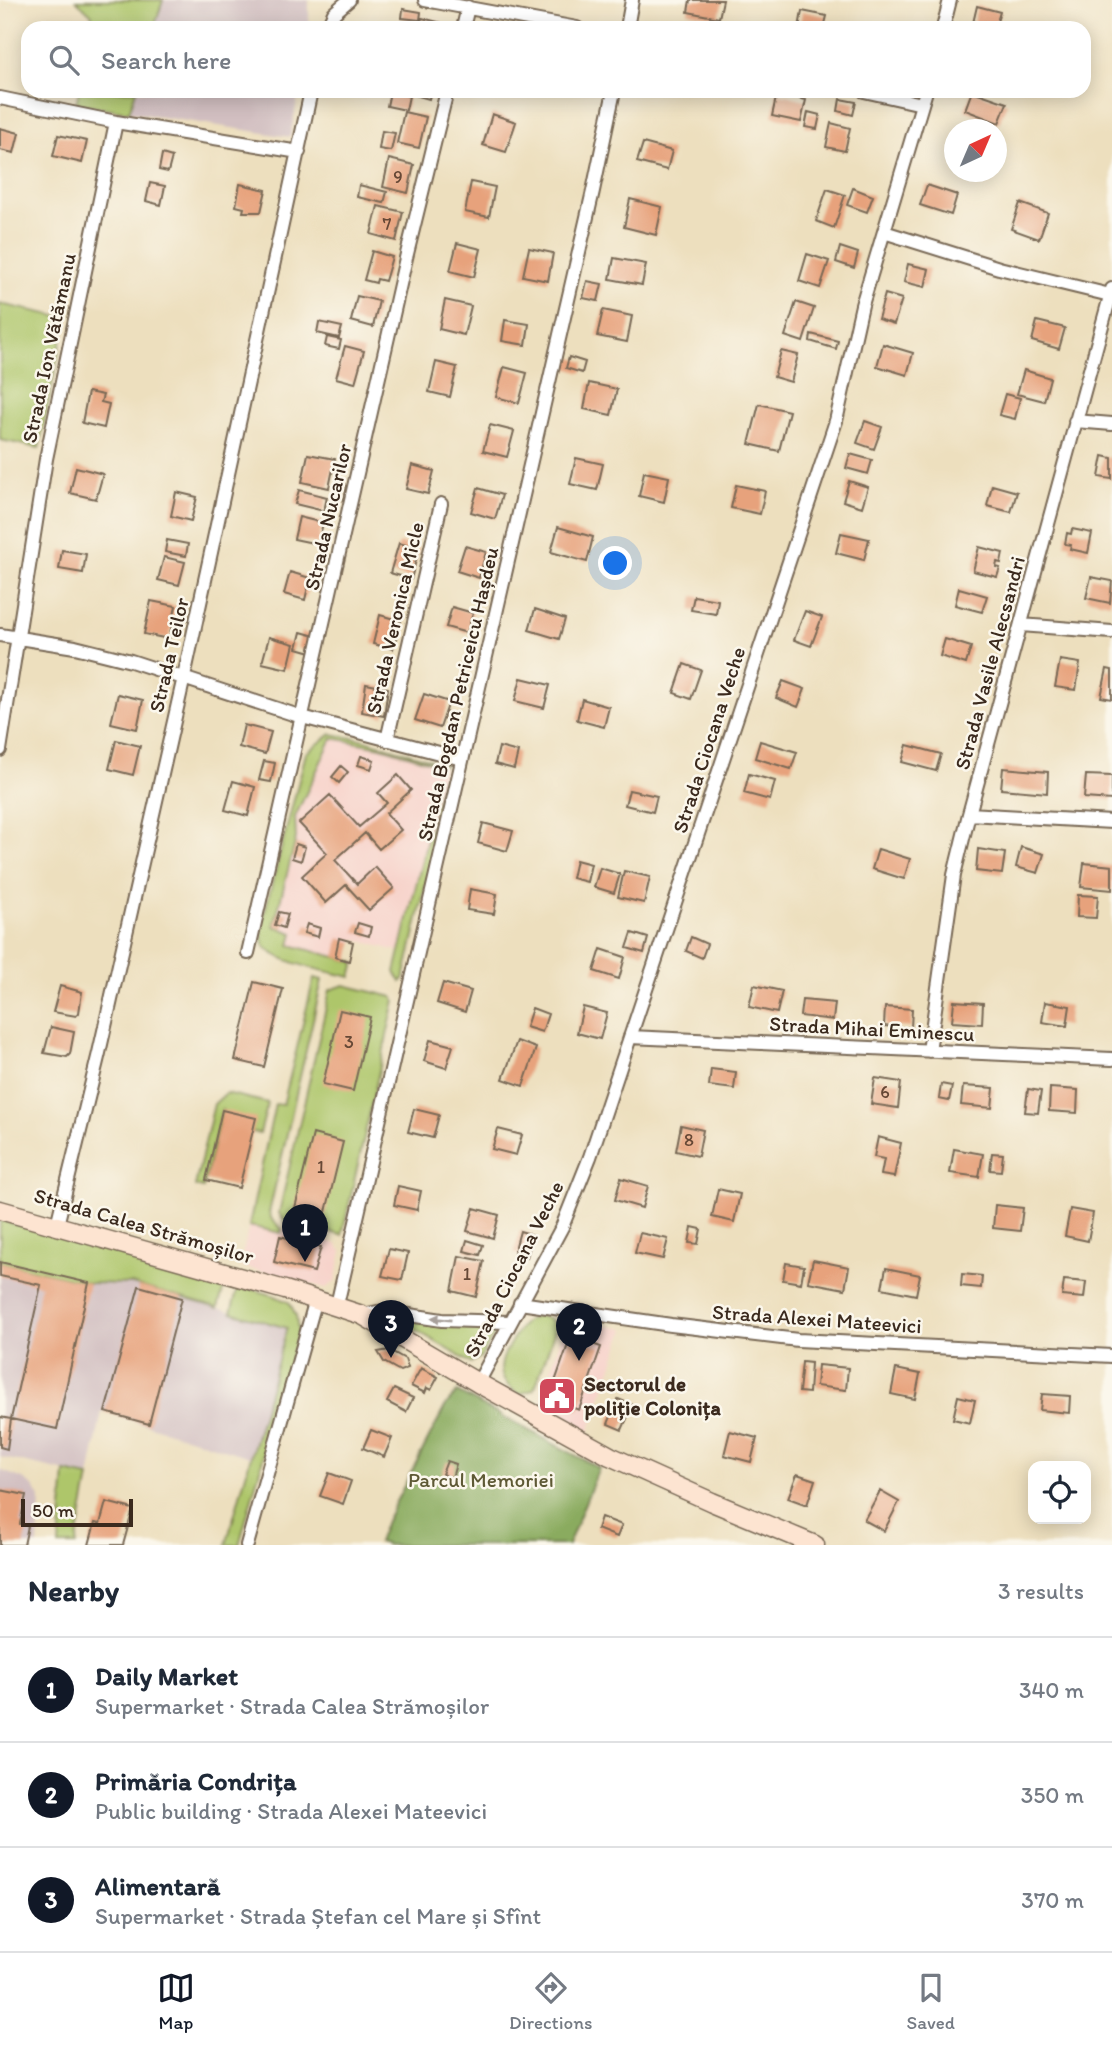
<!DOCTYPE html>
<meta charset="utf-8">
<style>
:root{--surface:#fff;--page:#f6f6f7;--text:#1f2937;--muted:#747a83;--line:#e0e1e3;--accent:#111827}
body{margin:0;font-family:Itim,sans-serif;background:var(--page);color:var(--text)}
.controls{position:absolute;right:21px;bottom:21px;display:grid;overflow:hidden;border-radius:14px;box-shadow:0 4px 18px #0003}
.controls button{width:63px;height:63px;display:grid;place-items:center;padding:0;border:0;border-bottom:2px solid var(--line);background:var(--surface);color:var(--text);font:35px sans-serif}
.compass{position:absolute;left:944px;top:119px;width:63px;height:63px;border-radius:50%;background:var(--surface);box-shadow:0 4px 18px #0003;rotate:44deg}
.scale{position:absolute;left:21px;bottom:18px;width:112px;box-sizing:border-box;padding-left:7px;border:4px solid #3b2a1e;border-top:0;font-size:19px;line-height:24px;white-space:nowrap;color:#3b2a1e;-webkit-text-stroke:5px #fbf7ec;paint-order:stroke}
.you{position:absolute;left:616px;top:564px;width:24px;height:24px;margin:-18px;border:5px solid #fff;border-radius:50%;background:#1a73e8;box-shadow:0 0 0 10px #1a73e833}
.badge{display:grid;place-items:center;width:46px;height:46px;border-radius:50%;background:var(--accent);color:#fff;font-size:23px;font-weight:700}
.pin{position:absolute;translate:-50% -58px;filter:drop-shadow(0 2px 4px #0008)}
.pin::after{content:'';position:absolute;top:37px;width:24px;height:21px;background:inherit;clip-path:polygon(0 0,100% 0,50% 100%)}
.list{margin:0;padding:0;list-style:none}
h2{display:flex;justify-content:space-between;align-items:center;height:91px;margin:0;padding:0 28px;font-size:30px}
h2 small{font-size:23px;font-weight:400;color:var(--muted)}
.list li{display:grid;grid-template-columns:46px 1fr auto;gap:21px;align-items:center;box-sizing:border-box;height:105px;padding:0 28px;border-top:2px solid var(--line)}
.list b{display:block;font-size:26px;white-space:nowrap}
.list p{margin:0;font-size:23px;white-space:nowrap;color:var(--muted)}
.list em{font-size:23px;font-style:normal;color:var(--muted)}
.icon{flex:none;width:38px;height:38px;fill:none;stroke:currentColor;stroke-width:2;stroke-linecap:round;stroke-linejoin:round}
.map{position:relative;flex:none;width:1112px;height:1545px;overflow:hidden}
.search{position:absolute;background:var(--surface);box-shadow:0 4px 18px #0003;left:21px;right:21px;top:21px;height:77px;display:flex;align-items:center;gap:18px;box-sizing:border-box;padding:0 24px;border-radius:21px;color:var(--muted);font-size:26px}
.sheet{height:406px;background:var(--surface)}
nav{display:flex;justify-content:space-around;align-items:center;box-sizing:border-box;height:98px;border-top:2px solid var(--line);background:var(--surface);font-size:19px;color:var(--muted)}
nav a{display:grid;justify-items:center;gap:4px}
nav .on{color:var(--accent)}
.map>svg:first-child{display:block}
.built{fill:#f7d1c9}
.industrial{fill:#d2bfc1}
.green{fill:#aec66b;stroke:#747844;stroke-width:2}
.forest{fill:#8aab5f;stroke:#626a3e;stroke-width:2}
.building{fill:#e7a27c}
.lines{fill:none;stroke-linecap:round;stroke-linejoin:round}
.street-casing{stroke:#796956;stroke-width:16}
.secondary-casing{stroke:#796956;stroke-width:21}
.street{stroke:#fff;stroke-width:12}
.secondary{stroke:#fde4d1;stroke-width:18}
.oneway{fill:#a79f9a}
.labels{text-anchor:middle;stroke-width:5;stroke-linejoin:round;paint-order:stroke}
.number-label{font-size:18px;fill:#664836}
.street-label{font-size:21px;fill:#3b2a1e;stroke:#fbf7ec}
.poi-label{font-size:21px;font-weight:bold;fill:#3b2a1e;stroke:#fbf7ec;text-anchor:start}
.park-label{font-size:21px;fill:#5e5935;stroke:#fbf7ec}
</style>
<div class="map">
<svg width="1112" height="1545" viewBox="0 0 1112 1545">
<rect width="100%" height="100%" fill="#fbf7ec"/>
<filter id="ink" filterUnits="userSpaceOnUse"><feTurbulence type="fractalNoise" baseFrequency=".0143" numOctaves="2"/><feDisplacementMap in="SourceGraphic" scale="14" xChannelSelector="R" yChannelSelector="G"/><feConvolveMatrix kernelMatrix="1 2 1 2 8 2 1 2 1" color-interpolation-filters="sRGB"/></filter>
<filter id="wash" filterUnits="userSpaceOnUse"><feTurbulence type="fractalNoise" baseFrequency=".00686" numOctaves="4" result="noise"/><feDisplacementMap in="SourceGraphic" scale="28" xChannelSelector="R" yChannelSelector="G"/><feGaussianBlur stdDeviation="1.57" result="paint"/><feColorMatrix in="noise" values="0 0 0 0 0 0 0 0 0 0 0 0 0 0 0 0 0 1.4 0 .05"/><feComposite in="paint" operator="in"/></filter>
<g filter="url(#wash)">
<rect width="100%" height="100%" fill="#eddfbe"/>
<!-- built -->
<path class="built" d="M332 737 381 747 444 766 401 952 354 939 349 961 290 945 274 926 296 838 295 817Z
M249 1226 280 1233 282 1229 335 1243 342 1251 335 1282 326 1288 240 1266Z
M572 1320 625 1329 589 1432 543 1407 542 1398 565 1325Z"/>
<!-- industrial -->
<path class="industrial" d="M163 0H309V28H154Z
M136 91H299L290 137 129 112Z
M0 1262 89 1283 132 1284 287 1327 250 1457 102 1411 89 1477 0 1457Z
M0 1470 23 1479 34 1487 40 1498 38 1545H0Z"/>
<!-- green -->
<path class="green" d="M76 0H163L154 28H90L92 15Z
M79 91H136L129 112 76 103Z
M0 304 66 318 39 448 0 440Z
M331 734 365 740 445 764 444 766 381 747 332 738 295 817 296 838 274 926 293 933 290 945 355 962 351 977C331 972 275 963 264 945 261 939 262 930 262 923L306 753Z
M442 778 450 780 404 979 401 982 395 972Z
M314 978 322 980 269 1213 272 1220 282 1229 281 1233 249 1226 275 1104 283 1105Z
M344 985 393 997 395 1000 342 1235 286 1222 279 1213 330 990Z
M226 1093 268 1103 260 1133 252 1132 222 1110 203 1188 195 1186 214 1104Z
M0 1220 225 1283 218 1308 132 1284 89 1283 0 1262Z
M239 1285 275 1296 290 1303 296 1316 298 1331 239 1545H226L287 1328 231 1312Z
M539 1316 550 1319 555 1325V1330L536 1385 533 1390 519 1394C492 1378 500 1359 514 1337 521 1326 525 1319 539 1316Z
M396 1318 492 1327 495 1333 482 1356 471 1363Z
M65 1472 89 1477 76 1545H59Z"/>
<!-- forest -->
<path class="forest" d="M457 1392 599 1468 568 1545H388L378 1542 386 1521 446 1405Z"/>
<g id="blocks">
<!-- building -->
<path class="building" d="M690 0H723L719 18 688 12Z
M977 6 1000 12 995 28 973 23Z
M403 9 421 12 420 20 402 18Z
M802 11 827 16 824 28H799Z
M422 18 446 24 445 28H419Z
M401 91H431L429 99Z
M972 91 1007 103 999 123 965 110Z
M390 92 409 96 406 110 387 106Z
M777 93 806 100 801 122 772 116Z
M840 99 856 102 853 115 838 111Z
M404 112 426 117 419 148 397 143Z
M808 112 820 115 817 129 805 127Z
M492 114 516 122 506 152 483 145Z
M831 123 850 128 845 151 826 147Z
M0 128 19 133 14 153 0 150Z
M382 131 395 133 391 151 379 149Z
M58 135 87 141 82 163 53 156Z
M643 143 672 151 667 170 637 162Z
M162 154 172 157 168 172 159 170Z
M389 159 414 165 408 193 383 187Z
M471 182 495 187 489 217 465 212Z
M150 183 165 186 161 205 146 201Z
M240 184 266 190 261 212H243L244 208 236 206Z
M359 185 387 192 384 203 357 197Z
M927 185 957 195 951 215 920 205Z
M853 188 873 196 867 212 847 205Z
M827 189 845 195 834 228 816 221Z
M630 199 662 207 656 235 624 227Z
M1020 203 1048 213 1039 239 1011 229Z
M378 206 403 212 396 241 371 234Z
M457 243 481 249 474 277 450 271Z
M840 247 858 253 854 268 836 262Z
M529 248 553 253 548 281 523 276Z
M372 251 392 257 385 281 377 279 376 283 364 280Z
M807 254 829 261 820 288 799 281Z
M614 258 646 264 642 285 610 279Z
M908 264 929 269 925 287 904 282Z
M587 281 602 284 598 301 583 298Z
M885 294 902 299 894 324 878 319Z
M357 296 379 301 373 327 351 321Z
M445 300 471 306 464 335 439 329Z
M796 302 814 308 803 342 785 336Z
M603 310 632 316 627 342 597 336Z
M505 320 529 324 526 345 502 341Z
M1037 321 1065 328 1059 349 1032 341Z
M319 322 342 327 339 338 317 333Z
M811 334 838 341 836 349 810 341Z
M327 337 341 340 339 349 325 346Z
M883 344 913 353 907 375 877 366Z
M345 346 364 351 355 383 336 378Z
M781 351 798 355 791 382 774 377Z
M569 357 585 362 582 373 566 368Z
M436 362 457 367 450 397 429 392Z
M504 367 527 373 519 403 496 397Z
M1024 370 1050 378 1044 401 1017 394Z
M589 383 617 389 611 415 584 409Z
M88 392 103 395 101 402 109 404 104 428 82 423Z
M1005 394 1020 398 1015 419 999 415Z
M759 404 789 411 779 451 749 444Z
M865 421 882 427 874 449 857 443Z
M490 425 514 431 507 457 483 451Z
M308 454 335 459 329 488 302 482Z
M850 454 872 460 868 474 846 468Z
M1103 456 1112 458V479L1099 477Z
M576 458 603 464 597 490 570 484Z
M412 465 434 471 428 494 406 489Z
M76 467 103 474 96 499 70 493Z
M644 472 669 477 664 502 639 496Z
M849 481 868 487 862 507 843 501Z
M736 485 765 491 760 514 731 508Z
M992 485 1017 492 1011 512 987 506Z
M478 488 502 495 495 519 471 512Z
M299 490 327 497 324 511 295 504Z
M176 492 197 497 191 521 171 516Z
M299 517 323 523 318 544 294 539Z
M558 527 593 537 587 562 551 552Z
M1072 529 1092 533 1088 553 1070 549 1071 545 1065 544 1067 533 1071 534Z
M841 533 869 539 864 560 836 553Z
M167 540 188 544 186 556 165 552Z
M399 543 419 549 411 579 390 573Z
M465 546 486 552 479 578 457 571Z
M979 547 1003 553 1001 563 997 562 996 567 1000 568 997 577 973 571Z
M62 550 86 554 83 573 59 569Z
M164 557 185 562 179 585 158 580Z
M290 572 310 578 305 600 284 594Z
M1091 577 1112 581 1110 603 1086 598Z
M959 588 987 596 982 612 955 605Z
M694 596 718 600 716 614 691 610Z
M151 601 176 606 169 639 144 634Z
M452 607 473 613 467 633 446 627Z
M535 609 565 619 559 639 529 630Z
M805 611 822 617 811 646 794 640Z
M380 615 401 621 393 649 373 644Z
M301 632 315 636 311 652 297 648Z
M269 637 294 644 288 669 262 663Z
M945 639 971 647 966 664 940 656Z
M1060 660 1080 663 1076 690 1055 687Z
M684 664 701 670 691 699 674 693Z
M1107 669 1112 670V699L1101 697Z
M521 678 550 685 544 708 515 701Z
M783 681 805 689 798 707 776 698Z
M366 684 388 688 384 716 362 712Z
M118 694 143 700 137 729 111 723Z
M424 694 449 702 440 728 415 720Z
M582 699 609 707 604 727 577 720Z
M244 725 271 732 265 754 239 747Z
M116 740 140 746 133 775 109 769Z
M760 741 797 752 791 769 755 758Z
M907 745 941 754 936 771 902 762Z
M499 747 518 752 514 769 495 764Z
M361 756 374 760 371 769 358 765Z
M264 761 275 763 271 782 259 780Z
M341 766 348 772 339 783 332 777Z
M1003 768 1048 772 1047 793 1001 789Z
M749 774 775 781 770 800 744 793Z
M398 775 411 790 386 813 401 830 379 849 365 833 335 860 357 884 375 867 394 888 369 910 346 885 326 903 302 876 327 853 299 823 330 795 359 827 387 803 378 793Z
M1086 775 1112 776V800L1084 798Z
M233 781 255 787 248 816 225 810Z
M629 790 657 796 653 812 625 805Z
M483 823 513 831 507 851 478 843Z
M296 844 305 847 301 861 292 858Z
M1021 847 1044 854 1038 873 1016 867Z
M878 849 910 859 904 879 872 869Z
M978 849 1005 853 1002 874 976 871Z
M576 860 591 864 587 882 572 878Z
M1084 863 1112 866V890L1081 887Z
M600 868 620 874 614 893 594 887Z
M624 871 650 877 644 903 618 897Z
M470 889 497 894 494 914 467 910Z
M1078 895 1098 896 1096 918 1077 917Z
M279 912 288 914 284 928 275 925Z
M358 923 371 927 369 936 355 932Z
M307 924 320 928 318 937 304 933Z
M632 933 648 938 644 953 627 948Z
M691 937 707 944 702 958 686 951Z
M339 938 353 942 349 961 335 957Z
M601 949 625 957 619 979 594 971Z
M254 982 283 989 264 1067 235 1060Z
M443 983 471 991 465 1012 437 1003Z
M754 985 782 991 777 1013 749 1007Z
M60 986 82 992 79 1013 76 1016 53 1012Z
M802 1000 835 1003 833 1020 800 1016Z
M954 1001 983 1003 982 1024 952 1022Z
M1045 1002 1070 1006 1067 1026 1042 1022Z
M583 1007 607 1013 600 1039 577 1033Z
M885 1007 912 1009 911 1028 884 1026Z
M532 1008 548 1014 542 1032 526 1027Z
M340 1010 370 1017 353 1091 323 1084Z
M51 1027 74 1032 70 1054 67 1057 44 1053Z
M430 1040 453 1046 446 1068 424 1061Z
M517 1041 536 1048 523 1086 503 1079Z
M711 1069 736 1072 734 1089 709 1086Z
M875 1078 901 1082 898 1108 871 1104Z
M941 1084 952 1086 949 1101 939 1099Z
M963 1086 994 1088 992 1108 961 1105Z
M1050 1088 1078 1090 1077 1113 1049 1111Z
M1028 1089 1041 1091 1038 1113 1025 1112Z
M414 1109 439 1115 433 1138 408 1132Z
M222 1110 256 1118 239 1188 206 1180Z
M681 1125 703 1130 698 1156 676 1151Z
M498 1129 522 1135 516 1155 492 1149Z
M313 1134 343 1142 325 1216 295 1208Z
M878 1137 901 1143 894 1177 881 1175 884 1159 874 1157Z
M954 1149 983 1154 979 1177 950 1173Z
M992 1153 1003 1154 1001 1171 990 1170Z
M621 1178 648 1186 642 1208 615 1200Z
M398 1186 421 1191 417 1210 394 1205Z
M718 1189 740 1194 734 1222 712 1217Z
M995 1205 1023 1208 1020 1231 993 1228Z
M474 1208 499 1215 493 1238 467 1231Z
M1070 1209 1093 1213 1088 1241 1065 1236Z
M692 1227 701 1229 698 1244 689 1243Z
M520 1231 533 1235 527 1257 514 1253Z
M640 1233 668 1239 663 1259 635 1253Z
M280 1236 321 1247 314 1272 274 1262Z
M467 1240 483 1245 480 1255 464 1251Z
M389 1249 408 1253 402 1280 382 1276Z
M459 1256 484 1261 476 1297 452 1291Z
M813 1260 849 1267 845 1289 808 1282Z
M0 1262 89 1283 57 1429 11 1419 41 1285 0 1276Z
M786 1263 804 1266 801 1283 783 1280Z
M886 1268 920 1275 916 1295 882 1288Z
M962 1274 982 1276 981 1288 961 1286Z
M1064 1280 1086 1282 1084 1298 1062 1296Z
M139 1286 182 1298 149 1424 105 1412Z
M571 1336 601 1347 579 1410 549 1399Z
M389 1350 405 1359 408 1368 400 1371 384 1362 378 1352Z
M802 1362 811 1363 809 1393 799 1392Z
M818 1365 848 1368 846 1390 816 1386Z
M421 1368 438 1377 431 1390 427 1388 425 1393 411 1386Z
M896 1369 920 1374 915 1399 891 1394Z
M394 1389 413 1398 406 1412 387 1402Z
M1042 1394 1070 1396 1069 1413 1040 1410Z
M958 1396 975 1400 970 1423 953 1419Z
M618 1399 633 1405 622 1430 608 1424Z
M0 1417 11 1419 7 1449 0 1447Z
M371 1430 392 1438 384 1457 363 1448Z
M730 1431 757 1438 751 1462 724 1455Z
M447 1461 456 1464 452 1478 442 1474Z
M329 1473 351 1481 343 1504 320 1496Z
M797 1474 815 1480 807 1505 788 1498Z
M0 1490 26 1495 20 1524 28 1526 24 1545H0Z
M880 1491 899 1502 884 1531 864 1520Z
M106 1502 133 1509 123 1545H89L95 1523 100 1524Z
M601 1517 622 1525 617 1537 597 1529Z"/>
</g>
</g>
<g filter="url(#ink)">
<use href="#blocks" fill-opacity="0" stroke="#796956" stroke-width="2"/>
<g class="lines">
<defs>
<path id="street" d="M425 0 577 28
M327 28 334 13 349 0
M463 28 468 7
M627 28 632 0
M943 28 950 0
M864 91 922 104
M0 98 116 122 299 152
M884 232 999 268 1110 295
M1075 421 1112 424
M1021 625 1112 632
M0 635 75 647 131 661 302 717 462 759
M387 740 441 504
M0 750 46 459 116 122
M969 814 1112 822
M248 953 406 258 447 91
M630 1037 1112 1059
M929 1051 954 875 969 814 1112 289
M57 1225 99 1053 184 677 311 91
M520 1303 671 1325 798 1340 1112 1356
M337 1305 593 191 614 91
M362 1315 383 1311 442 1320 509 1322
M478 1383 562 1227 590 1157 836 421 862 305 926 91
M247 1545 316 1299"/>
<path id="secondary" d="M0 1210 285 1290 362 1315 478 1383 610 1456 712 1502 815 1545"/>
</defs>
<!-- street casing -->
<use href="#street" class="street-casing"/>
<!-- secondary casing -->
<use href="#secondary" class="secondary-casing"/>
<!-- street -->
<use href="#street" class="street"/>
<!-- secondary -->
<use href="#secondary" class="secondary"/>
</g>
<!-- one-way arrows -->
<defs><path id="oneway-solid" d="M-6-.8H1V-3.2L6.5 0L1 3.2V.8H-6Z" transform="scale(1.75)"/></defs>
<use class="oneway" href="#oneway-solid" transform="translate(441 1319) rotate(-174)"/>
</g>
<!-- icons -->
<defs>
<symbol id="civic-square" viewBox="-11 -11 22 22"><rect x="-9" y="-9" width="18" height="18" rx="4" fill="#d1495b" stroke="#fbf7ec"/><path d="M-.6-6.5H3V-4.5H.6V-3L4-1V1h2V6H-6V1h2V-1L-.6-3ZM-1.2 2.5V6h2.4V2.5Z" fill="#fff"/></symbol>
</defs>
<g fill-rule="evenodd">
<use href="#civic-square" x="535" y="1374" width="44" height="44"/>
</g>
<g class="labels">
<!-- number labels -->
<g class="number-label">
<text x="398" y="183">9</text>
<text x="387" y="230">7</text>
<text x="349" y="1048">3</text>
<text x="885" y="1098">6</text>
<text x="689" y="1146">8</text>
<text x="321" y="1173">1</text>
<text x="467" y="1280">1</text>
</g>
<!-- street labels -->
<g class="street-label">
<text transform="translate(49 348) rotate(-78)" y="7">Strada Ion Vătămanu</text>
<text transform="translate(328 517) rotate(-77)" y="7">Strada Nucarilor</text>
<text transform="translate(395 618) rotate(-77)" y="7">Strada Veronica Micle</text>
<text transform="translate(169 655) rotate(-77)" y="7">Strada Teilor</text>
<text transform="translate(990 663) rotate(-75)" y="7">Strada Vasile Alecsandri</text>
<text transform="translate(458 694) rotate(-77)" y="7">Strada Bogdan Petriceicu Hașdeu</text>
<text transform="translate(709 740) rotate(-72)" y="7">Strada Ciocana Veche</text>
<text transform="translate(872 1029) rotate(3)" y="7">Strada Mihai Eminescu</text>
<text transform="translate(144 1226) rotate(16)" y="7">Strada Calea Strămoșilor</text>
<text transform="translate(514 1269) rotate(-63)" y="7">Strada Ciocana Veche</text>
<text transform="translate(817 1319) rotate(4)" y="7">Strada Alexei Mateevici</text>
</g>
<!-- poi labels -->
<g class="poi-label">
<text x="584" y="1391">Sectorul de<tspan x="584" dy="24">poliție Colonița</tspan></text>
</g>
<!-- park labels -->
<g class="park-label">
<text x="481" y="1487">Parcul Memoriei</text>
</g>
</g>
</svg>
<div class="controls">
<button><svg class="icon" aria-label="locate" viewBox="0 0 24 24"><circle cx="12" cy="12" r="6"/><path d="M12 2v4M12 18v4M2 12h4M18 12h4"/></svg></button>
</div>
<svg class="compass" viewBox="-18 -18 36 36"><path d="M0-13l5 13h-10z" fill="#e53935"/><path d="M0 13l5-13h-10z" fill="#747a83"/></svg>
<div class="scale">50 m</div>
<div class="you"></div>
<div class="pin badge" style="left:305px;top:1262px">1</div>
<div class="pin badge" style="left:579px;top:1361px">2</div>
<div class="pin badge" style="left:391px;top:1358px">3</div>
<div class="search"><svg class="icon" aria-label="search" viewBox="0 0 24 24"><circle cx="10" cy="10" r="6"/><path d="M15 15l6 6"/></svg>Search here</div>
</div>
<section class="sheet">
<h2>Nearby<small>3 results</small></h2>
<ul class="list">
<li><span class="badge">1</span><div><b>Daily Market</b><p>Supermarket · Strada Calea Strămoșilor</p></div><em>340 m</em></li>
<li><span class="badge">2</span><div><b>Primăria Condrița</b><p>Public building · Strada Alexei Mateevici</p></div><em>350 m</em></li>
<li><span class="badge">3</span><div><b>Alimentară</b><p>Supermarket · Strada Ștefan cel Mare și Sfînt</p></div><em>370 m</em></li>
</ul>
</section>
<nav>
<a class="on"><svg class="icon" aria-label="map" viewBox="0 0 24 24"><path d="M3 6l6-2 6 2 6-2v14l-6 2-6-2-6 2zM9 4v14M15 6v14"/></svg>Map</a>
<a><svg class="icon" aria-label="directions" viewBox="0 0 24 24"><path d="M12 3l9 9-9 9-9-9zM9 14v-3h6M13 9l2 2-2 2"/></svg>Directions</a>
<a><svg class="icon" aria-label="saved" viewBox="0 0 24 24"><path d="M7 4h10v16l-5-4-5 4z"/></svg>Saved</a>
</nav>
